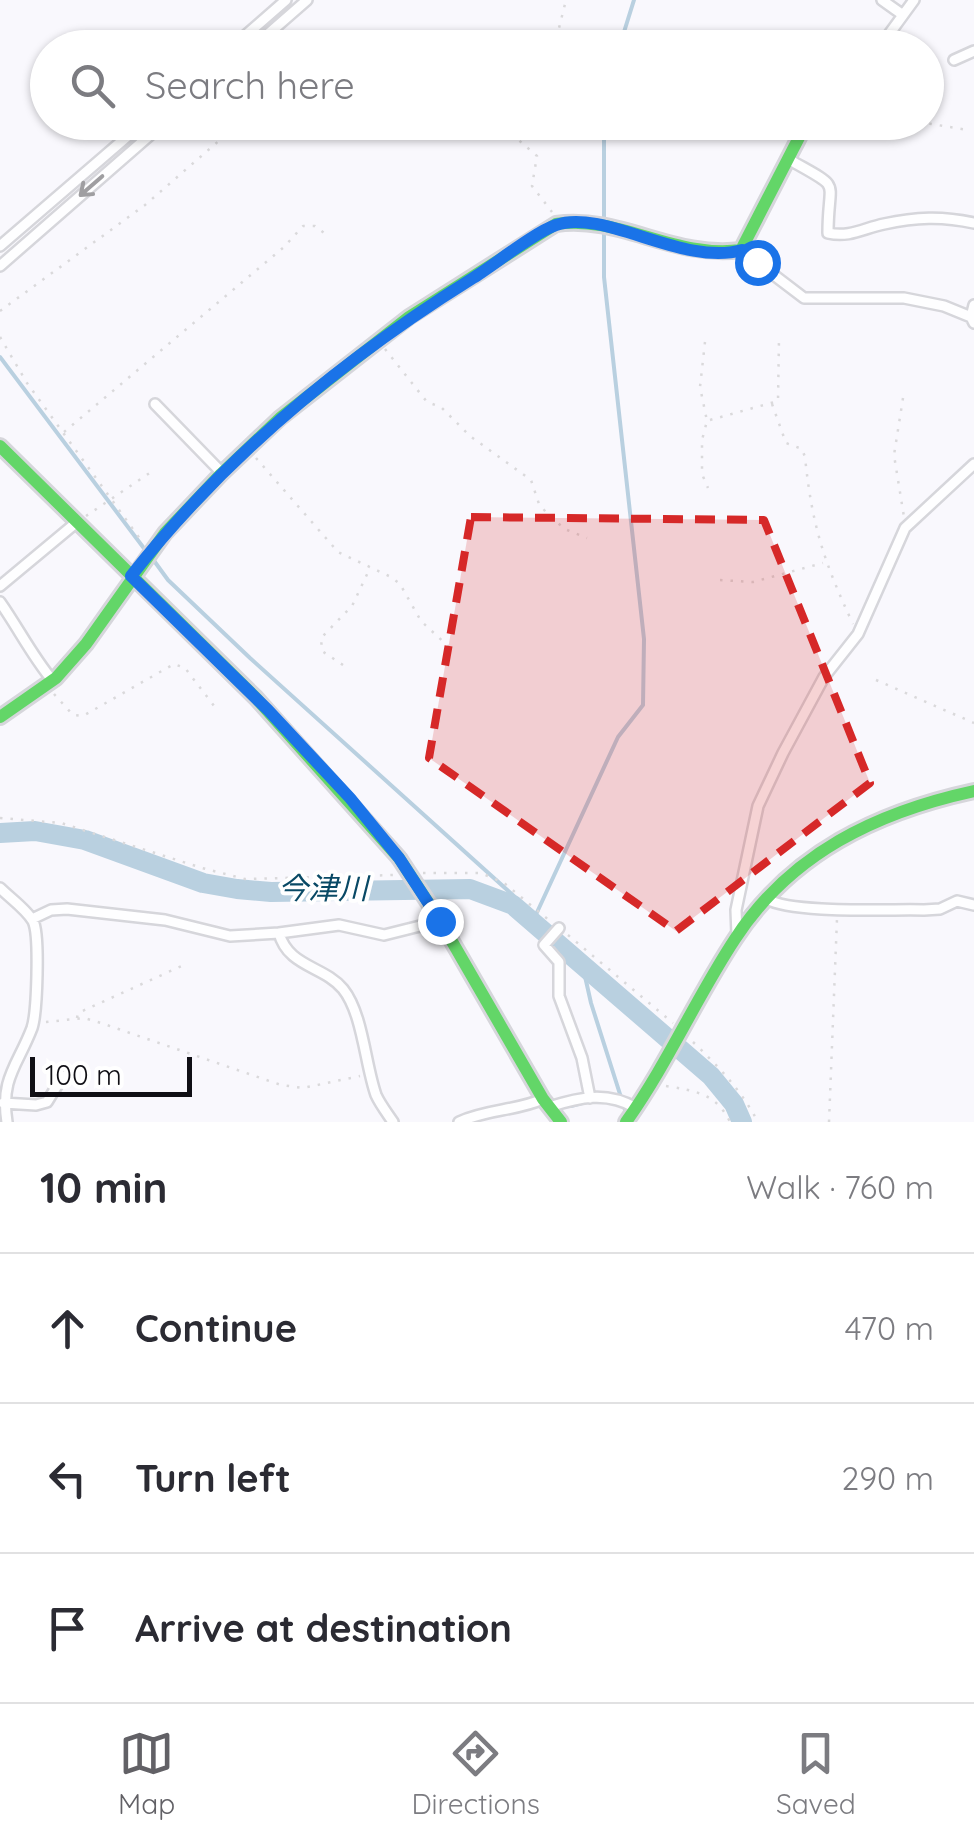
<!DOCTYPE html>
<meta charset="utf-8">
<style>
:root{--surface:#fff;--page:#f2f2f3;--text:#2b2b33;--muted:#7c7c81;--line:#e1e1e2;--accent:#626166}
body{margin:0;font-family:Quicksand,"Noto Sans JP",sans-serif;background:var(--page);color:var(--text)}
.scale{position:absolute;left:30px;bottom:25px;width:162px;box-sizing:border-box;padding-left:10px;border:5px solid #100f15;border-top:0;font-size:28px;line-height:35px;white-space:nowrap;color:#100f15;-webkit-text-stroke:8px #fff;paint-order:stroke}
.stop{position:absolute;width:30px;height:30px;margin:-22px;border:8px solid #1a73e8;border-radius:50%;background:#fff}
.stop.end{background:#1a73e8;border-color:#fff;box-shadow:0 2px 10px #0008}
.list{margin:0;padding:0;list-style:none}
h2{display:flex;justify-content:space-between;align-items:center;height:130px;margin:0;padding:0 40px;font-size:42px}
h2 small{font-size:32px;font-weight:400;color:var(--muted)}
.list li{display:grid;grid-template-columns:65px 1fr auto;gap:30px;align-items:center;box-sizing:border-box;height:150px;padding:0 40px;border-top:2px solid var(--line)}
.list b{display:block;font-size:38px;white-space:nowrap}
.list em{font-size:32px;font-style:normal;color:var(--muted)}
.icon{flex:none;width:55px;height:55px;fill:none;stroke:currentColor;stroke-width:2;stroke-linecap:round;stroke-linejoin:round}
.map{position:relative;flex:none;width:974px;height:1122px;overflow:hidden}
.search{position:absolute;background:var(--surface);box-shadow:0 2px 8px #0004;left:30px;right:30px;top:30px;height:110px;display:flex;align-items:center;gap:25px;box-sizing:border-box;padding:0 35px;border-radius:55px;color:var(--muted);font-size:38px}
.sheet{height:580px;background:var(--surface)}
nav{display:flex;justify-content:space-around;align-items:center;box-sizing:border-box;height:140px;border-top:2px solid var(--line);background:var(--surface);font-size:28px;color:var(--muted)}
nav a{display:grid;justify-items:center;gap:5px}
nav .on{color:var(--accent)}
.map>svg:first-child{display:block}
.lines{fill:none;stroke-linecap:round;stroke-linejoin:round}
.stream{stroke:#b9d0e0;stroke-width:4}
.river{stroke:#b9d0e0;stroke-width:20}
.street-casing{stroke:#d6d6db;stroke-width:14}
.fast-casing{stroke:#d6d6db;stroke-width:18}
.path{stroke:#dad9db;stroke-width:2.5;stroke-dasharray:2.5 8;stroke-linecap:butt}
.street{stroke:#fefeff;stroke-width:9}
.fast{stroke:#63d668;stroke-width:12}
.fast-bridge-casing{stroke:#d6d6db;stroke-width:18;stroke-linecap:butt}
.fast-bridge{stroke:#63d668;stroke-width:12}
.oneway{stroke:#9f9ea1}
.route{stroke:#1a73e8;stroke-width:12}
.marked{fill:#d62828;fill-opacity:0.2;stroke:#d62828;stroke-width:8;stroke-dasharray:20 12;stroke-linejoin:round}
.labels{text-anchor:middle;stroke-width:8;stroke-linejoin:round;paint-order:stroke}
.water-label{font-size:30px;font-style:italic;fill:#094965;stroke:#fff}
</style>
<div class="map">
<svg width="974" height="1122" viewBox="0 0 974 1122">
<rect width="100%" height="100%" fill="#f9f8fd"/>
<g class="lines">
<!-- stream -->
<path class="stream" d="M619 48 634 0
M0 357 146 551
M152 558 168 580 250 658 536 916
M533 921 618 737 643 705 644 639 604 277V122
M582 963 591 1003 626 1113
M571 1106 586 1102"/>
<!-- river -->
<path class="river" d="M0 833 35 831 85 840 203 883 237 889 271 892 470 889 513 905 711 1076 734 1104 742 1122"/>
<defs>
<path id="street" d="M882 0 903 15
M231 48 286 0
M252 48 307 0
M879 48 914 0
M954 60 974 51
M790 160C844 191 828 176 828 233 850 238 864 228 884 224 916 217 942 216 974 223
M0 246 144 122
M741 250 804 298H904L944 306 971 317
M0 266 165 122
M974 305 971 317 974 323
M155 404 223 474
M0 586 77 522
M0 602C19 629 32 656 53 681
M0 888C10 898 26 909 33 921 40 935 37 1013 32 1028 18 1065 0 1078 7 1122
M767 899C792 914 891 909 924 910L940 909 957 901 974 905
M32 919 51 910 67 909 165 920 230 936 279 933C288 967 324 966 343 989 363 1014 365 1064 376 1095 380 1104 387 1113 393 1122
M559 928 544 945 559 962V996L582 1058 590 1098
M279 933 339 925 384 935 440 921
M737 935 736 910 758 806 783 753 824 677 858 634 905 528 974 464
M3 1103 36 1105 47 1102 63 1076
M549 1107C580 1097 607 1091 636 1108
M459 1122C487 1109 516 1111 543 1099"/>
<path id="fast" d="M0 446 256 698 399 858
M0 717 56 678 86 644 165 533 221 474 280 418 409 317 556 224C620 215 674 259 741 250L807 122
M439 919 543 1099 561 1122
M626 1122C668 1063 696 998 735 939 791 853 877 812 974 791"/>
</defs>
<!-- street casing -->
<use href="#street" class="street-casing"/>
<!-- fast casing -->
<use href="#fast" class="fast-casing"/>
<!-- path -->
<path class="path" d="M554 48 566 0
M515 122V137L537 156 532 186 552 212
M919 122 968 130
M0 311 145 205 221 139 246 122
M0 337 27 383 143 543
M705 342 700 387 707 421 702 440V474L708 488
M385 349 427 402 441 407 470 436 531 480 539 504 551 518 567 530 587 538
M903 398 894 455 904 517
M772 404 786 443 802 449 805 457C812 526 824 562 853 624
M710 420 778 401 779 338
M64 432 284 247 303 226H315L324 233
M256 458 338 552 391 577 400 584 421 621 449 647
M86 516 154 470
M720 580 753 582 823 563
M343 665 322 651 321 638 352 606 370 568
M876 680 974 723
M54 694 73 715 83 716 174 664 185 668 218 711
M0 818 61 823 202 868 245 879 395 875
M423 873H481L504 883 550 921
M568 935 673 1023
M77 1018 78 1013 186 964
M46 1022 84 1018 101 1023 281 1085 303 1088 360 1076
M693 1042C719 1067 741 1090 758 1122
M666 1086C695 1091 716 1093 730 1122
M829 1122 837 919"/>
<!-- street -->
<use href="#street" class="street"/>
<!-- fast -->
<use href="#fast" class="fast"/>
<defs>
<path id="fast-bridge" d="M399 858 439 919"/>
</defs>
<!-- fast-bridge casing -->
<use href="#fast-bridge" class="fast-bridge-casing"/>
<!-- fast-bridge -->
<use href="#fast-bridge" class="fast-bridge"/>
</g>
<!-- one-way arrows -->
<defs><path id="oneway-shaft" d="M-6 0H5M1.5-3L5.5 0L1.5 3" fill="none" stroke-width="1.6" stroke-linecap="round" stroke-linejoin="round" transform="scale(2.5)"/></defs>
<use class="oneway" href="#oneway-shaft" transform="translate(91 186) rotate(139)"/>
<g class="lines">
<!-- route -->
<path class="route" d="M440 921 399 858 350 798 268 710 131 576C226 455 343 359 473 278 494 265 535 232 556 225 604 208 683 267 742 250L757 262"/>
</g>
<!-- marked area -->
<path class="marked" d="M471 517 764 520 870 783 676 931 429 758Z"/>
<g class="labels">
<!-- water labels -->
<g class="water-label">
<text x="323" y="899">今津川</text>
</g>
</g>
</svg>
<div class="scale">100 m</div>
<div class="stop" style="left:757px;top:262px"></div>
<div class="stop end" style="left:440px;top:921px"></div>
<div class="search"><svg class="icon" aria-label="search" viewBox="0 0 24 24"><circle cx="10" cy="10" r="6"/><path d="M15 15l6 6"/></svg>Search here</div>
</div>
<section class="sheet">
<h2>10 min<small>Walk · 760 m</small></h2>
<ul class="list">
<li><svg class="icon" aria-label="ahead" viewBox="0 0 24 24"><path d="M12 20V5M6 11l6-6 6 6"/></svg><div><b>Continue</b></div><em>470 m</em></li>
<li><svg class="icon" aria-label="left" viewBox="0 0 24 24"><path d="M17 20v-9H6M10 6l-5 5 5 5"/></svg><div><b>Turn left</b></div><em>290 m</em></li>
<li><svg class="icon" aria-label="arrive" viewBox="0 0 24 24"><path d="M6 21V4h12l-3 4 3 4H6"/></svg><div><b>Arrive at destination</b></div></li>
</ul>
</section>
<nav>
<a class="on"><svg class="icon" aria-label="map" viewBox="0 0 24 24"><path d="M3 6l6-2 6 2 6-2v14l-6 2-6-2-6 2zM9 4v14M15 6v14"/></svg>Map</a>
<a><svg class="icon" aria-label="directions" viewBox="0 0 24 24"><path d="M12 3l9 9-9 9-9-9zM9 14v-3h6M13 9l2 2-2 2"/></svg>Directions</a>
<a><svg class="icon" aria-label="saved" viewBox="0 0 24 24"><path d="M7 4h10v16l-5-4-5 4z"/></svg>Saved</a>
</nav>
